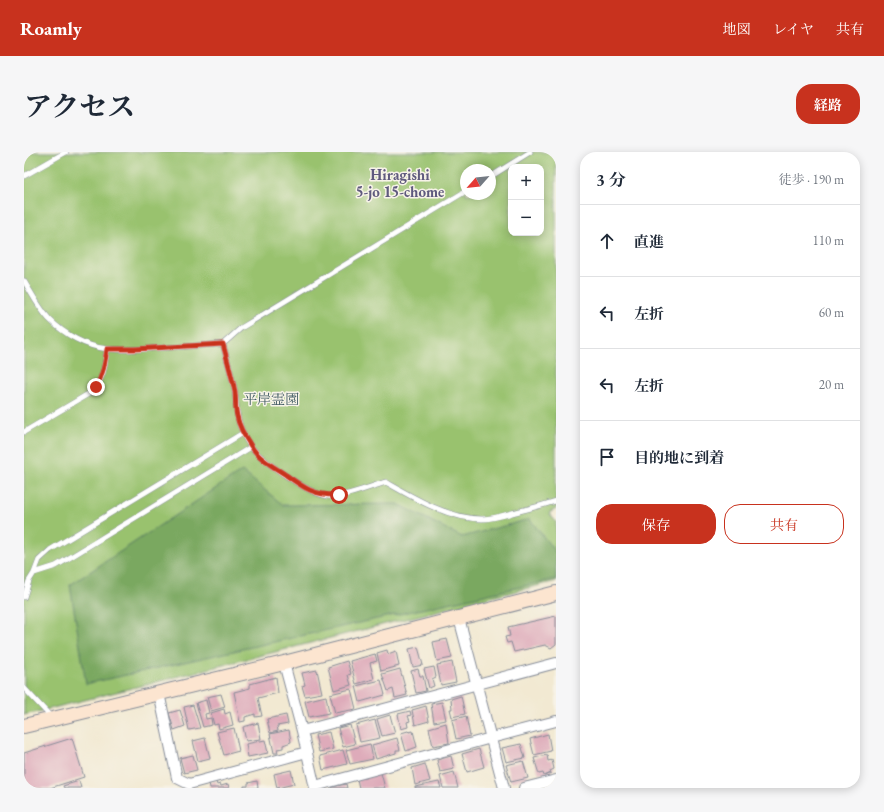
<!DOCTYPE html>
<html lang="ja">
<meta charset="utf-8">
<style>
:root{--surface:#fff;--page:#f6f6f7;--text:#1f2937;--muted:#747a83;--line:#e0e1e3;--accent:#c8321e}
body{margin:0;font-family:"EB Garamond","Noto Serif JP",serif;background:var(--page);color:var(--text)}
.controls{position:absolute;right:12px;top:12px;display:grid;overflow:hidden;border-radius:8px;box-shadow:0 2px 10px #0003}
.controls button{width:36px;height:36px;display:grid;place-items:center;padding:0;border:0;border-bottom:1px solid var(--line);background:var(--surface);color:var(--text);font:20px sans-serif}
.compass{position:absolute;left:436px;top:12px;width:36px;height:36px;border-radius:50%;background:var(--surface);box-shadow:0 2px 10px #0003;rotate:243deg}
.stop{position:absolute;width:12px;height:12px;margin:-9px;border:3px solid #c8321e;border-radius:50%;background:#fff}
.stop.end{background:#c8321e;border-color:#fff;box-shadow:0 1px 4px #0008}
.list{margin:0;padding:0;list-style:none}
h2{display:flex;justify-content:space-between;align-items:center;height:52px;margin:0;padding:0 16px;font-size:17px}
h2 small{font-size:13px;font-weight:400;color:var(--muted)}
.list li{display:grid;grid-template-columns:26px 1fr auto;gap:12px;align-items:center;box-sizing:border-box;height:72px;padding:0 16px;border-top:1px solid var(--line)}
.list b{display:block;font-size:15px;white-space:nowrap}
.list em{font-size:13px;font-style:normal;color:var(--muted)}
.actions{display:flex;gap:8px;padding:12px 16px}
.actions a{flex:1;padding:9px 0;border:1px solid var(--accent);border-radius:16px;text-align:center;font-size:14px;color:var(--accent)}
.actions .main{background:var(--accent);color:#fff}
.icon{flex:none;width:22px;height:22px;fill:none;stroke:currentColor;stroke-width:2;stroke-linecap:round;stroke-linejoin:round}
.map{position:relative;flex:none;width:532px;height:636px;overflow:hidden;border-radius:16px}
header{display:flex;align-items:center;gap:24px;box-sizing:border-box;height:56px;padding:0 20px;background:var(--accent);color:#fff}
header strong{font-size:19px}
nav{display:flex;gap:22px;margin-inline-start:auto;font-size:14px}
.intro{display:flex;align-items:center;justify-content:space-between;box-sizing:border-box;height:96px;padding:0 24px}
h1{margin:0;font-size:28px}
.button{padding:10px 18px;border-radius:16px;background:var(--accent);color:#fff;font-size:14px;font-weight:700}
main{display:flex;gap:24px;padding:0 24px}
aside{flex:1;background:var(--surface);border-radius:16px;box-shadow:0 2px 10px #0003}
.map>svg:first-child{display:block}
.green{fill:#99c26e;stroke:#5a7866;fill-rule:evenodd}
.forest{fill:#7aa861;stroke:#4a6c60}
.building{fill:#deabba}
.lines{fill:none;stroke-linecap:round;stroke-linejoin:round}
.lane-casing{stroke:#868c98;stroke-width:6}
.street-casing{stroke:#868c98;stroke-width:12}
.secondary-casing{stroke:#868c98;stroke-width:16}
.lane{stroke:#fff;stroke-width:5}
.street{stroke:#fff;stroke-width:10}
.secondary{stroke:#fce5d0;stroke-width:14}
.route{stroke:#c8321e;stroke-width:5}
.labels{text-anchor:middle;stroke-width:3;stroke-linejoin:round;paint-order:stroke}
.park-label{font-size:14px;fill:#415b63;stroke:#f7f3e8}
.neighbourhood-label{font-size:15px;font-weight:bold;fill:#5f5a7e;stroke:#f7f3e8}
</style>
<header>
<strong>Roamly</strong>
<nav><a>地図</a><a>レイヤ</a><a>共有</a></nav>
</header>
<div class="intro"><h1>アクセス</h1><a class="button">経路</a></div>
<main>
<div class="map">
<svg width="532" height="636" viewBox="0 0 532 636">
<rect width="100%" height="100%" fill="#f7f3e8"/>
<filter id="ink" filterUnits="userSpaceOnUse"><feTurbulence type="fractalNoise" baseFrequency=".025" numOctaves="2"/><feDisplacementMap in="SourceGraphic" scale="8" xChannelSelector="R" yChannelSelector="G"/><feConvolveMatrix kernelMatrix="1 2 1 2 8 2 1 2 1" color-interpolation-filters="sRGB"/></filter>
<filter id="wash" filterUnits="userSpaceOnUse"><feTurbulence type="fractalNoise" baseFrequency=".012" numOctaves="4" result="noise"/><feDisplacementMap in="SourceGraphic" scale="16" xChannelSelector="R" yChannelSelector="G"/><feGaussianBlur stdDeviation="0.9" result="paint"/><feColorMatrix in="noise" values="0 0 0 0 0 0 0 0 0 0 0 0 0 0 0 0 0 1.4 0 .05"/><feComposite in="paint" operator="in"/></filter>
<g filter="url(#wash)">
<rect width="100%" height="100%" fill="#f2e9d2"/>
<!-- green -->
<path class="green" d="M0 0H532V357L525 361 532 370V429L29 556 0 563ZM487 15H517V81H487ZM442 18H466V42H442Z"/>
<!-- forest -->
<path class="forest" d="M218 319 259 353 374 352 438 385 506 367 532 401V427L62 532 46 433Z"/>
<g id="blocks">
<!-- building -->
<path class="building" d="M532 464V492L527 496 521 493 490 500 487 490 483 491 481 485 486 484 484 475Z
M423 487 428 506 413 509 409 490Z
M394 495 399 513 389 515 385 497Z
M363 498 364 502 372 499 375 514 357 519 353 501Z
M351 502 353 509 346 511 350 527 332 532 326 509Z
M323 509 327 522 324 523 327 533 310 538 304 515Z
M428 510 432 530 417 533 413 513Z
M410 515 412 525 408 527 410 534 405 536 400 517Z
M376 517 383 543 371 546 369 537 364 539 358 522Z
M394 517 396 524H399L402 539 392 541 387 519Z
M293 518 298 541 281 544 278 534 281 533 278 521Z
M252 525 254 541 234 546 238 564 231 565V562L221 565V569L216 570 210 540 226 536V532Z
M357 528 361 543 336 550 332 534Z
M327 537 332 557 311 561 306 542Z
M197 542 201 555 187 559 183 545Z
M302 544 305 561 285 565 281 549Z
M437 544 441 562 428 565 426 557H428L427 547Z
M182 548 185 561 181 562 182 567 187 566 188 573 179 575 172 551Z
M418 550 422 568 410 570 407 552Z
M169 553 176 576 165 578 160 555Z
M402 554 405 569 391 573 388 558Z
M200 557 201 562 206 560 209 573 195 577 194 572 190 573 187 561Z
M156 558 161 574 150 578 145 561Z
M386 559 387 563 384 564 386 569 383 570 384 575 377 577 374 562Z
M262 563 264 572 253 574 254 579 246 581 243 567Z
M366 563 371 581 358 584 353 567Z
M442 564 446 584 432 587 428 568Z
M351 568 356 586 336 590 332 573Z
M234 571 237 587 222 589 219 575Z
M422 571 425 591 409 594 405 576Z
M326 573 331 592 319 595 314 576Z
M210 576 215 599 200 603 193 580Z
M265 578 267 590 259 593V596L253 597 254 601H250L246 582Z
M384 579 385 580 389 579 393 595 382 599 377 581Z
M305 580 309 597 295 600 291 583Z
M524 582 527 599 510 603 506 587Z
M48 586 60 625 26 636H0V601Z
M181 586 186 606 174 609 169 589Z
M373 586 376 598H372V601L352 607 348 593Z
M241 588 244 601 224 605 222 592Z
M346 592 349 607 326 612 322 598Z
M497 592 501 606 482 610 478 596Z
M455 597 460 615 443 620 438 602Z
M319 598 323 612 299 618 296 604Z
M169 603 173 618 160 621 156 606Z
M523 603 524 609 528 608 530 617 526 619 527 621 520 624 519 621 515 622 510 606Z
M427 604 430 617 416 620 413 608Z
M499 609 504 626 487 630 482 613Z
M401 612 406 629 391 633 388 616Z
M267 618 270 632 253 636 250 622Z
M430 620 434 636H419L416 624Z
M357 621 361 636H335L333 627Z
M55 629 57 636H40L39 634Z
M192 629 193 633 196 632 197 634 204 632 205 636H186L185 631Z
M233 629 234 636H220V634H224V631Z
M415 630 417 636H391V635Z
M322 632 323 636H308V635Z"/>
</g>
</g>
<g filter="url(#ink)">
<use href="#blocks" fill-opacity="0" stroke="#868c98" stroke-width="1"/>
<g class="lines">
<defs>
<path id="lane" d="M0 24 42 0
M466 25 506 0
M442 39 217 176 199 192C203 208 208 224 211 240 213 255 212 267 219 281 221 286 225 293 229 297 243 312 283 341 303 344 320 346 345 335 362 330 390 346 425 367 458 367 468 367 478 364 488 361 503 357 517 354 532 349
M0 129C8 142 15 156 25 167 40 182 62 195 84 197 101 199 118 197 135 196 157 195 178 193 199 192
M0 280 66 241C80 228 81 215 83 197
M10 421 32 414 227 295
M0 445 5 429 10 421 15 408 26 398 219 281
M0 536 28 566"/>
<path id="street" d="M435 466 480 636
M260 511 278 579 291 636
M135 541 153 626 165 632 283 600
M278 579 532 511
M291 634 467 586 532 569
M500 636 532 628"/>
<path id="secondary" d="M0 574 260 511 532 441"/>
</defs>
<!-- lane casing -->
<use href="#lane" class="lane-casing"/>
<!-- street casing -->
<use href="#street" class="street-casing"/>
<!-- secondary casing -->
<use href="#secondary" class="secondary-casing"/>
<!-- lane -->
<use href="#lane" class="lane"/>
<!-- street -->
<use href="#street" class="street"/>
<!-- secondary -->
<use href="#secondary" class="secondary"/>
</g>
</g>
<g class="lines" filter="url(#ink)">
<!-- route -->
<path class="route" d="M72 235C79 223 81 211 83 197H111L199 192C203 208 208 224 211 240 212 248 211 256 213 264 215 275 221 285 227 294 235 307 250 315 262 323 280 336 291 344 315 343"/>
</g>
<g class="labels">
<!-- park labels -->
<g class="park-label">
<text x="247" y="252">平岸霊園</text>
</g>
<!-- neighbourhood labels -->
<g class="neighbourhood-label">
<text x="376" y="28">Hiragishi<tspan x="376" dy="17">5-jo 15-chome</tspan></text>
</g>
</g>
</svg>
<div class="controls">
<button>+</button>
<button>−</button>
</div>
<svg class="compass" viewBox="-18 -18 36 36"><path d="M0-13l5 13h-10z" fill="#e53935"/><path d="M0 13l5-13h-10z" fill="#747a83"/></svg>
<div class="stop" style="left:315px;top:343px"></div>
<div class="stop end" style="left:72px;top:235px"></div>
</div>
<aside>
<h2>3 分<small>徒歩 · 190 m</small></h2>
<ul class="list">
<li><svg class="icon" aria-label="ahead" viewBox="0 0 24 24"><path d="M12 20V5M6 11l6-6 6 6"/></svg><div><b>直進</b></div><em>110 m</em></li>
<li><svg class="icon" aria-label="left" viewBox="0 0 24 24"><path d="M17 20v-9H6M10 6l-5 5 5 5"/></svg><div><b>左折</b></div><em>60 m</em></li>
<li><svg class="icon" aria-label="left" viewBox="0 0 24 24"><path d="M17 20v-9H6M10 6l-5 5 5 5"/></svg><div><b>左折</b></div><em>20 m</em></li>
<li><svg class="icon" aria-label="arrive" viewBox="0 0 24 24"><path d="M6 21V4h12l-3 4 3 4H6"/></svg><div><b>目的地に到着</b></div></li>
</ul>
<div class="actions"><a class="main">保存</a><a>共有</a></div>
</aside>
</main>
